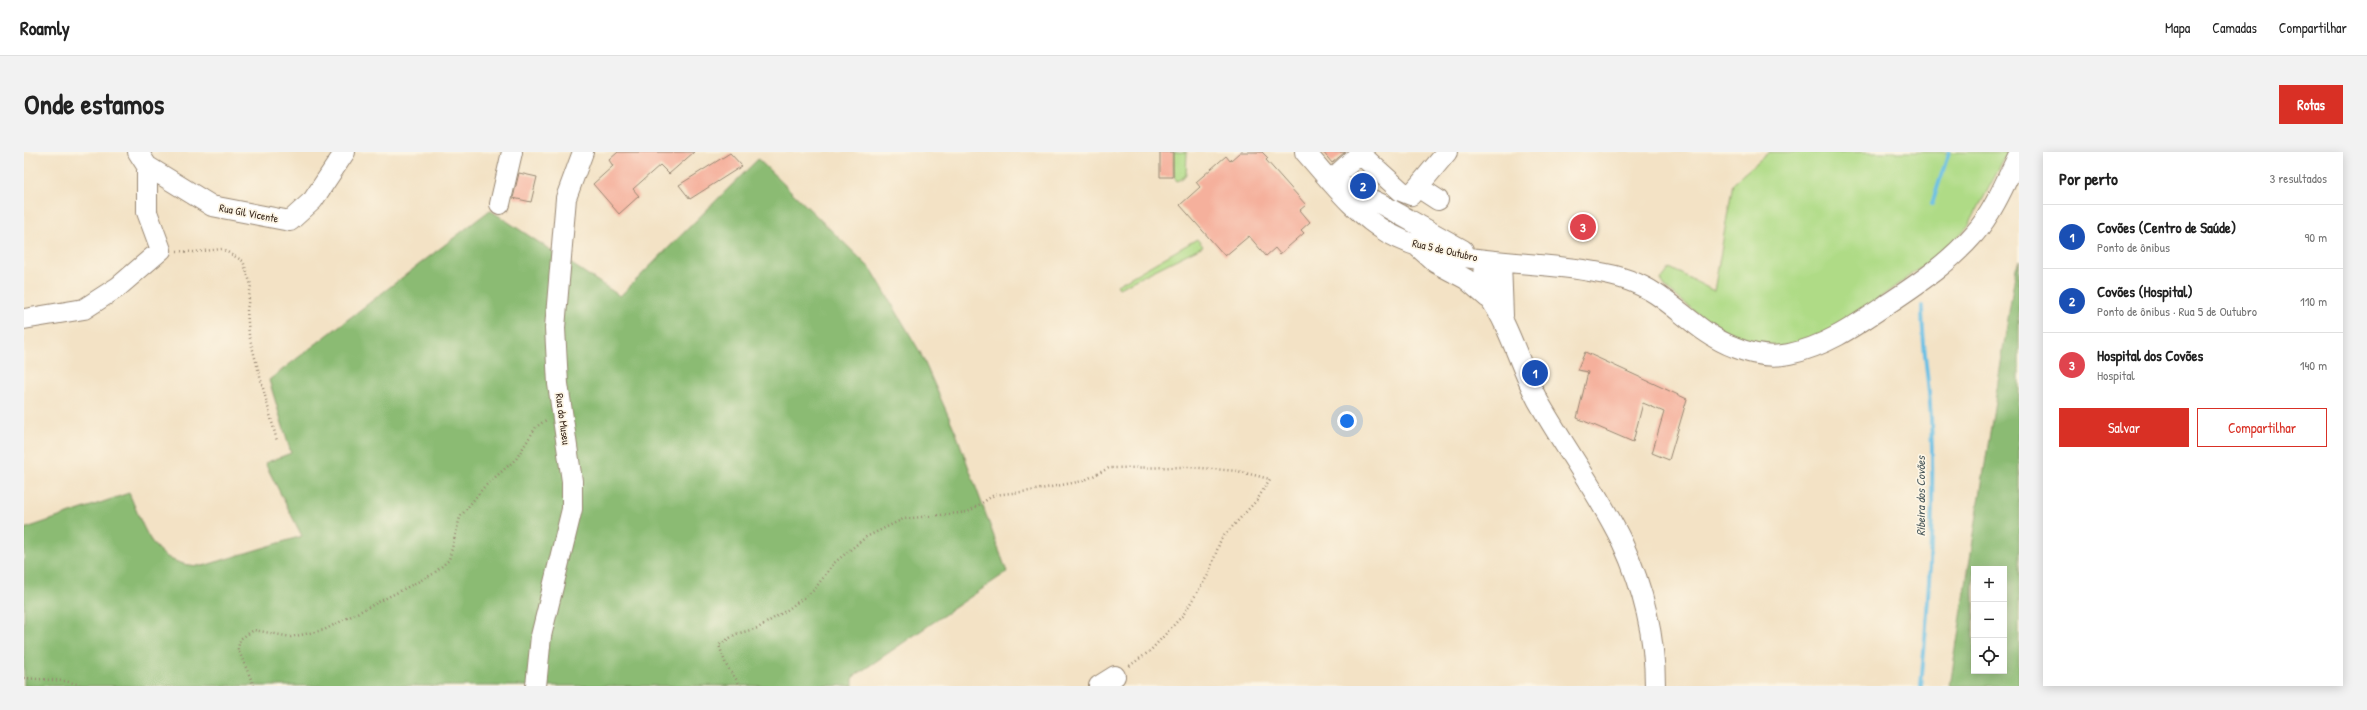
<!DOCTYPE html>
<html lang="pt">
<meta charset="utf-8">
<style>
:root{--surface:#fff;--page:#f2f2f2;--text:#222;--muted:#767676;--line:#e0e0e0;--accent:#d93025}
body{margin:0;font-family:"Patrick Hand",sans-serif;background:var(--page);color:var(--text)}
.controls{position:absolute;right:12px;bottom:12px;display:grid;overflow:hidden;border-radius:0px;box-shadow:0 2px 10px #0003}
.controls button{width:36px;height:36px;display:grid;place-items:center;padding:0;border:0;border-bottom:1px solid var(--line);background:var(--surface);color:var(--text);font:20px sans-serif}
.you{position:absolute;left:1323px;top:269px;width:14px;height:14px;margin:-10px;border:3px solid #fff;border-radius:50%;background:#1a73e8;box-shadow:0 0 0 6px #1a73e833}
.badge{display:grid;place-items:center;width:26px;height:26px;border-radius:50%;background:var(--accent);color:#fff;font-size:13px;font-weight:700}
.pin{position:absolute;translate:-50% -50%;border:2px solid #fff;box-shadow:0 1px 4px #0006}
.list{margin:0;padding:0;list-style:none}
h2{display:flex;justify-content:space-between;align-items:center;height:52px;margin:0;padding:0 16px;font-size:17px}
h2 small{font-size:13px;font-weight:400;color:var(--muted)}
.list li{display:grid;grid-template-columns:26px 1fr auto;gap:12px;align-items:center;box-sizing:border-box;height:64px;padding:0 16px;border-top:1px solid var(--line)}
.list b{display:block;font-size:15px;white-space:nowrap}
.list p{margin:0;font-size:13px;white-space:nowrap;color:var(--muted)}
.list em{font-size:13px;font-style:normal;color:var(--muted)}
.actions{display:flex;gap:8px;padding:12px 16px}
.actions a{flex:1;padding:9px 0;border:1px solid var(--accent);border-radius:0px;text-align:center;font-size:14px;color:var(--accent)}
.actions .main{background:var(--accent);color:#fff}
.icon{flex:none;width:22px;height:22px;fill:none;stroke:currentColor;stroke-width:2;stroke-linecap:round;stroke-linejoin:round}
.map{position:relative;flex:none;width:1995px;height:534px;overflow:hidden;border-radius:0px}
header{display:flex;align-items:center;gap:24px;box-sizing:border-box;height:56px;padding:0 20px;background:var(--surface);border-bottom:1px solid var(--line)}
header strong{font-size:19px}
nav{display:flex;gap:22px;margin-inline-start:auto;font-size:14px}
.intro{display:flex;align-items:center;justify-content:space-between;box-sizing:border-box;height:96px;padding:0 24px}
h1{margin:0;font-size:28px}
.button{padding:10px 18px;border-radius:0px;background:var(--accent);color:#fff;font-size:14px;font-weight:700}
main{display:flex;gap:24px;padding:0 24px}
aside{flex:1;background:var(--surface);border-radius:0px;box-shadow:0 2px 10px #0003}
.map>svg:first-child{display:block}
.green{fill:#afdb86;stroke:#758252}
.forest{fill:#8bbb73;stroke:#637248;fill-rule:evenodd}
.lines{fill:none;stroke-linecap:round;stroke-linejoin:round}
.stream{stroke:#68bfe5;stroke-width:4}
.building{fill:#f5b09c}
.minor-casing{stroke:#978672;stroke-width:22}
.path{stroke:#978672;stroke-width:2.5;stroke-dasharray:1 3;stroke-linecap:butt}
.minor{stroke:#fff;stroke-width:20}
.labels{text-anchor:middle;stroke-width:3.5;stroke-linejoin:round;paint-order:stroke}
.street-label{font-size:11px;fill:#3b2a1e;stroke:#fcf5e5}
.water-label{font-size:12px;font-style:italic;fill:#48575a;stroke:#fcf5e5}
</style>
<header>
<strong>Roamly</strong>
<nav><a>Mapa</a><a>Camadas</a><a>Compartilhar</a></nav>
</header>
<div class="intro"><h1>Onde estamos</h1><a class="button">Rotas</a></div>
<main>
<div class="map">
<svg width="1995" height="534" viewBox="0 0 1995 534">
<rect width="100%" height="100%" fill="#fcf5e5"/>
<filter id="ink" filterUnits="userSpaceOnUse"><feTurbulence type="fractalNoise" baseFrequency=".025" numOctaves="2"/><feDisplacementMap in="SourceGraphic" scale="8" xChannelSelector="R" yChannelSelector="G"/><feConvolveMatrix kernelMatrix="1 2 1 2 8 2 1 2 1" color-interpolation-filters="sRGB"/></filter>
<filter id="wash" filterUnits="userSpaceOnUse"><feTurbulence type="fractalNoise" baseFrequency=".012" numOctaves="4" result="noise"/><feDisplacementMap in="SourceGraphic" scale="16" xChannelSelector="R" yChannelSelector="G"/><feGaussianBlur stdDeviation="0.9" result="paint"/><feColorMatrix in="noise" values="0 0 0 0 0 0 0 0 0 0 0 0 0 0 0 0 0 1.4 0 .05"/><feComposite in="paint" operator="in"/></filter>
<g filter="url(#wash)">
<rect width="100%" height="100%" fill="#f3e2c5"/>
<!-- green -->
<path class="green" d="M1149 0H1163L1162 23 1156 28 1153 29 1150 25Z
M1745 0H1984L1945 73 1922 97 1824 169 1793 186 1762 195 1735 194 1713 188 1691 176 1642 136 1637 128 1646 116 1690 139 1709 31Z
M1173 87 1179 94 1095 136 1093 133Z"/>
<!-- forest -->
<path class="forest" d="M734 7 848 118 896 200 932 281 983 420 829 525V534H0V377L105 341C122 380 129 414 179 414L278 384 241 311 267 301 245 228 466 58 596 144Z
M1995 109V534H1926L1992 116ZM1950 417H1980V519H1950Z"/>
<g class="lines">
<!-- stream -->
<path class="stream" d="M1908 52 1925 0
M1897 534C1905 445 1911 355 1907 266 1905 229 1898 192 1898 154"/>
</g>
<g id="blocks">
<!-- building -->
<path class="building" d="M594 0H670L645 22 636 13 609 37 615 44 595 62 569 32 589 14 585 8Z
M1136 0H1149V25H1136Z
M1216 0H1238L1244 6 1242 8 1282 53 1276 58 1286 70 1277 78 1280 81 1256 102 1251 96 1242 104 1225 84 1201 104 1156 53 1176 35 1172 30 1202 4 1206 9Z
M1299 0H1321L1308 11Z
M706 1 718 14 666 47 655 33Z
M495 21 513 25 507 50 489 46Z
M1561 200 1663 247 1645 308 1628 301 1640 260 1619 251 1609 290 1553 266 1564 220 1553 218Z"/>
</g>
</g>
<g filter="url(#ink)">
<use href="#blocks" fill-opacity="0" stroke="#978672" stroke-width="1"/>
<g class="lines">
<defs>
<path id="minor" d="M114 0 123 14 188 54 266 69 289 48 321 0
M1281 0C1306 28 1331 62 1364 81 1425 115 1505 107 1571 120 1591 123 1614 130 1632 142 1658 159 1680 184 1710 195 1727 202 1747 206 1765 202 1804 194 1835 171 1868 149 1898 129 1927 109 1951 81 1969 61 1983 27 1995 2
M1334 0 1377 39 1387 43 1423 0
M1306 29 1329 8 1338 4
M1314 32 1357 52 1439 98
M1394 35 1414 48
M476 52 488 0
M1393 94 1412 111 1442 127 1464 146
M1461 108C1454 141 1468 144 1480 171 1492 196 1500 222 1513 247 1540 295 1574 340 1598 390 1619 435 1631 484 1631 534
M1477 110 1479 164
M0 167 60 157 94 135 137 98 123 60V14
M512 534 517 484 548 357V329L534 232 531 176 542 46 559 0
M1075 534 1091 524"/>
</defs>
<!-- minor casing -->
<use href="#minor" class="minor-casing"/>
<!-- path -->
<path class="path" d="M153 99 170 100 198 97 219 109 227 133 223 158 225 183 253 289
M0 526 41 529 60 534
M230 534 214 497 216 487 230 478 267 485 300 478 409 422 425 408 436 365 460 335 492 307 512 275 522 268
M717 534 702 513 695 493 712 482 734 476 763 458 790 438 810 411 842 385 879 367 944 360 970 343 1006 339 1059 329 1085 316 1165 315 1213 319 1246 327 1233 348 1197 387 1184 423 1159 463 1126 499 1104 515"/>
<!-- minor -->
<use href="#minor" class="minor"/>
</g>
</g>
<g class="labels">
<!-- street labels -->
<g class="street-label">
<text transform="translate(225 61) rotate(11)" y="4">Rua Gil Vicente</text>
<text transform="translate(1421 98) rotate(13)" y="4">Rua 5 de Outubro</text>
<text transform="translate(539 267) rotate(82)" y="4">Rua do Museu</text>
</g>
<!-- water labels -->
<g class="water-label">
<text transform="translate(1897 344) rotate(-90)" y="4">Ribeira dos Covões</text>
</g>
</g>
</svg>
<div class="controls">
<button>+</button>
<button>−</button>
<button><svg class="icon" aria-label="locate" viewBox="0 0 24 24"><circle cx="12" cy="12" r="6"/><path d="M12 2v4M12 18v4M2 12h4M18 12h4"/></svg></button>
</div>
<div class="you"></div>
<div class="pin badge" style="left:1511px;top:221px;background:#1a4fb4">1</div>
<div class="pin badge" style="left:1339px;top:34px;background:#1a4fb4">2</div>
<div class="pin badge" style="left:1559px;top:75px;background:#e0444e">3</div>
</div>
<aside>
<h2>Por perto<small>3 resultados</small></h2>
<ul class="list">
<li><span class="badge" style="background:#1a4fb4">1</span><div><b>Covões (Centro de Saúde)</b><p>Ponto de ônibus</p></div><em>90 m</em></li>
<li><span class="badge" style="background:#1a4fb4">2</span><div><b>Covões (Hospital)</b><p>Ponto de ônibus · Rua 5 de Outubro</p></div><em>110 m</em></li>
<li><span class="badge" style="background:#e0444e">3</span><div><b>Hospital dos Covões</b><p>Hospital</p></div><em>140 m</em></li>
</ul>
<div class="actions"><a class="main">Salvar</a><a>Compartilhar</a></div>
</aside>
</main>
